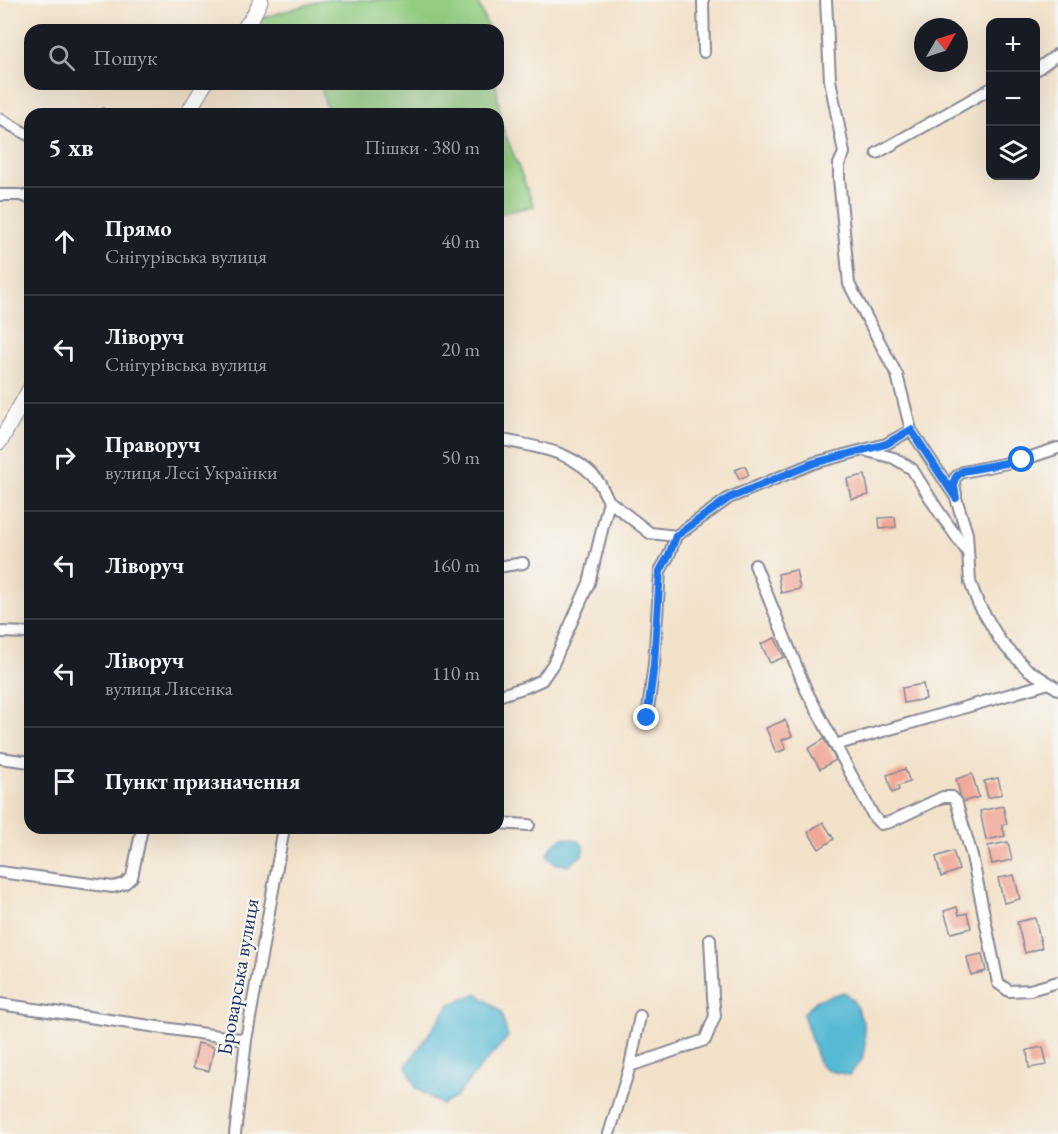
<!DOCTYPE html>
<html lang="uk">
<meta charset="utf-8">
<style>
:root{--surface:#171b24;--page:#242831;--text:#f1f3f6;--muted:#9ea1a6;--line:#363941}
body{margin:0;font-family:"EB Garamond",serif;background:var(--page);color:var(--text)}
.controls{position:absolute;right:18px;top:18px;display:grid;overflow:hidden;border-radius:12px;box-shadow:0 6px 24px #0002}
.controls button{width:54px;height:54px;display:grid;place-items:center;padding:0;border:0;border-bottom:2px solid var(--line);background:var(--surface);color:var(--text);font:30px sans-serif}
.compass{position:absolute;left:914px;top:18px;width:54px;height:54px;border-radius:50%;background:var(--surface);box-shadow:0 6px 24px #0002;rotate:51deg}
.stop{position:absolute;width:18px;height:18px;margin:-14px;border:4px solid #1a73e8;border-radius:50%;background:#fff}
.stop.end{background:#1a73e8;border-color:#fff;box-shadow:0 2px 6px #0008}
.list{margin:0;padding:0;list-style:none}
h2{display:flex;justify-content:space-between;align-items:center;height:78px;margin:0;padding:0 24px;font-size:26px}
h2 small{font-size:20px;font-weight:400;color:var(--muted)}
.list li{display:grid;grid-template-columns:39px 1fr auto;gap:18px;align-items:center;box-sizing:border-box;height:108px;padding:0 24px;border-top:2px solid var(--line)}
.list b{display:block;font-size:22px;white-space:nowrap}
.list p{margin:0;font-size:20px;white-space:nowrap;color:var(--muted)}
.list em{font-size:20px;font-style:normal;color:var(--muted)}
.icon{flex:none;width:33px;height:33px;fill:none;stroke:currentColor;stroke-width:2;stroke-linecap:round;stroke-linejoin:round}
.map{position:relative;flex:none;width:1058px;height:1134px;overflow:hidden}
.search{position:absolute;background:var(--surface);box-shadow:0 6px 24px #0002;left:24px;top:24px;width:480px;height:66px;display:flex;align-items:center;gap:15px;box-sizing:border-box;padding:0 21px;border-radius:18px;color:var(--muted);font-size:22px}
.panel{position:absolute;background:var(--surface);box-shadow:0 6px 24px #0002;left:24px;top:108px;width:480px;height:726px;border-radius:18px}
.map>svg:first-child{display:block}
.green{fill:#93cd81;stroke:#577e70;stroke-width:1.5}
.water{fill:#56bad4;stroke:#387499;stroke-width:1.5}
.building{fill:#f1a796}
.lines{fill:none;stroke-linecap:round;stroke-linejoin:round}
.minor-casing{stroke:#878894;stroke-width:14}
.tertiary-casing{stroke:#878894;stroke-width:16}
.minor{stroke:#fff;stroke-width:10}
.tertiary{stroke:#fff;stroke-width:14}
.route{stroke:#1a73e8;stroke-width:8}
.labels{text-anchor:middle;stroke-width:4.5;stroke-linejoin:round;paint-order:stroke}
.street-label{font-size:21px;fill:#1b2f5e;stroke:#f6f6f2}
</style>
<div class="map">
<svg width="1058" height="1134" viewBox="0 0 1058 1134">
<rect width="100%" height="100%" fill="#f6f6f2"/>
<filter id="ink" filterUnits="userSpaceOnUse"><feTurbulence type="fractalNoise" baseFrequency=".0167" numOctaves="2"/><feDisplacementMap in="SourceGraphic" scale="12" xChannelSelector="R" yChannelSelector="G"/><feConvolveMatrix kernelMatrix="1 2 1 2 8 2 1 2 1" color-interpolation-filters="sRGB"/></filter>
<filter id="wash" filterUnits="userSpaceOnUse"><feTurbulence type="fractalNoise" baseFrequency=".008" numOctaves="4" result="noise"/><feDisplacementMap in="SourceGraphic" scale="24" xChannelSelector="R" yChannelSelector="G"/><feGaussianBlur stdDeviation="1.35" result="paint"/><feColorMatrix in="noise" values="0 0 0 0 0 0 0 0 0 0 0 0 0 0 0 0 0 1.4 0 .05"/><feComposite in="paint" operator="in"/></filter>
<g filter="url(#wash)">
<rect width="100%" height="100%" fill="#f3e2ca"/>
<!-- green -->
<path class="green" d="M323 0H477L489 30H253L259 19Z
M320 84H496L502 126 534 206 498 214V114H328Z"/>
<!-- water -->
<path class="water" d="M562 838 578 840 584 847 582 855 568 866 555 863 547 855 553 845Z
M844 992 854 1002 864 1024 865 1043 862 1060 849 1075 829 1071 819 1063 803 1014 817 1000Z
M477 993 501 1012 508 1037 476 1072 456 1097 442 1105 416 1088 406 1066 449 1005Z"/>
<g id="blocks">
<!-- building -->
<path class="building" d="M103 108 107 114H92Z
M745 466 749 475 739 479 735 470Z
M865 475 869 495 851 499 847 479Z
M895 517 896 527 880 529 879 518Z
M796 570 800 589 781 593 778 574Z
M775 638 784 657 770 663 761 644Z
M923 684 926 699 904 703 902 688Z
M785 720 792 736 782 740 786 749 776 753 766 728Z
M824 739 836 760 820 769 808 749Z
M905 769 910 782 898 786 899 790 892 793 887 775Z
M972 774 979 797 962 802 956 779Z
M998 778 1002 794 988 798 984 781Z
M1003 806 1007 824 1002 825 1005 836 986 840 980 811Z
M823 822 834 839 819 849 808 832Z
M1008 842 1012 860 992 864 988 846Z
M953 851 959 870 941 877 936 857Z
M1014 875 1020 899 1004 903 998 878Z
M957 907 959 915 967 913 971 928 951 933 944 911Z
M1035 918 1042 948 1025 953 1017 922Z
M982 954 986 971 971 975 967 957Z
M198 1043 214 1047 209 1071 193 1068Z
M1043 1047 1047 1065 1029 1068 1027 1050Z"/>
</g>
</g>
<g filter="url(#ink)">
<use href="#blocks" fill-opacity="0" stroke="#878894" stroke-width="1.5"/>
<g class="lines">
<defs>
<path id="minor" d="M703 0 704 52
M826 0 830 80 844 153 839 164V178L849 284 897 375 911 430 956 498 967 534 970 582 978 603 1001 642 1027 669 1058 689
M1036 70 1058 54
M0 119 30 136
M877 153 990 89
M0 195H20L30 198
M498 439C535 447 576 450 600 484 603 490 606 496 609 501L589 583 553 664 542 680 526 687 498 696
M867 451 894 458 912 469 937 509 968 553
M956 495C954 482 951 478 963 472L1022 460 1058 448
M609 501 650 533 676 536 729 498 814 463 886 444 911 430
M755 565 807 692 874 817 881 824 890 822 943 797H952L956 801 972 856 998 983 1009 991 1030 990 1058 982
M498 567 523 563
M0 632 30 633
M647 718 654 664 660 571 669 555 676 536
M835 745 1049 683
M0 758 30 762
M498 823 529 825
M0 872 113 887 124 884 132 877 142 828
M0 1004 246 1040
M630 1066 640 1016
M235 1134 246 1040 284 828
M609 1134 630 1066 705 1040 715 1016 713 997 710 939"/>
<path id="tertiary" d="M243 30 253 16 261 0
M187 114 205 84
M0 442 30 388"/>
</defs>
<!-- minor casing -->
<use href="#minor" class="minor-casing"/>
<!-- tertiary casing -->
<use href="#tertiary" class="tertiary-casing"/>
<!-- minor -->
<use href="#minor" class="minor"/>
<!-- tertiary -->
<use href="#tertiary" class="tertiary"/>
</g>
</g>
<g class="lines" filter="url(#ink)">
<!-- route -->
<path class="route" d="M647 718 654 664 660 571 669 555 676 536 729 498 814 463 886 444 911 430 956 498C954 485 950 479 963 471L1022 460"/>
</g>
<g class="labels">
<!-- street labels -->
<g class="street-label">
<text transform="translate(238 977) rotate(-80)" y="7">Броварська вулиця</text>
</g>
</g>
</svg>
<div class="controls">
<button>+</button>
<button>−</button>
<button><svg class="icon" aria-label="layers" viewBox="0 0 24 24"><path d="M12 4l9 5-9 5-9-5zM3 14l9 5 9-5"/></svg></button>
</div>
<svg class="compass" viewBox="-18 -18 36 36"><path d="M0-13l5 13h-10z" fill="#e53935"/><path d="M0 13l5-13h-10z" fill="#9ea1a6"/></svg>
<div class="stop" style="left:1022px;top:460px"></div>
<div class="stop end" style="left:647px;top:718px"></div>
<div class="search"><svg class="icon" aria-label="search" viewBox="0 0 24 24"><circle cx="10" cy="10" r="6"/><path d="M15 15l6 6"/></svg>Пошук</div>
<section class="panel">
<h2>5 хв<small>Пішки · 380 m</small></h2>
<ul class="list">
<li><svg class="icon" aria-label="ahead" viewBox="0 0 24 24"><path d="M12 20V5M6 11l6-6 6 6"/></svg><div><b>Прямо</b><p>Снігурівська вулиця</p></div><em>40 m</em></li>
<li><svg class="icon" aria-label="left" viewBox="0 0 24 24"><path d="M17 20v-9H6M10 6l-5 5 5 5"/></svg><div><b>Ліворуч</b><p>Снігурівська вулиця</p></div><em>20 m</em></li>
<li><svg class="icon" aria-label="right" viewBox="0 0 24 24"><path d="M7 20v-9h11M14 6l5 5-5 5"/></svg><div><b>Праворуч</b><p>вулиця Лесі Українки</p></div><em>50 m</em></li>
<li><svg class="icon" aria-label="left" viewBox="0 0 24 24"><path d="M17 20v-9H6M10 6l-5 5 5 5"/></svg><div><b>Ліворуч</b></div><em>160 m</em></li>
<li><svg class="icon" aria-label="left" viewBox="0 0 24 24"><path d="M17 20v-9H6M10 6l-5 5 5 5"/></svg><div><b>Ліворуч</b><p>вулиця Лисенка</p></div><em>110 m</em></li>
<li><svg class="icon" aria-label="arrive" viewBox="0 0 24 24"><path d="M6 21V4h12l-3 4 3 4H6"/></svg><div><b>Пункт призначення</b></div></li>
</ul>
</section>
</div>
